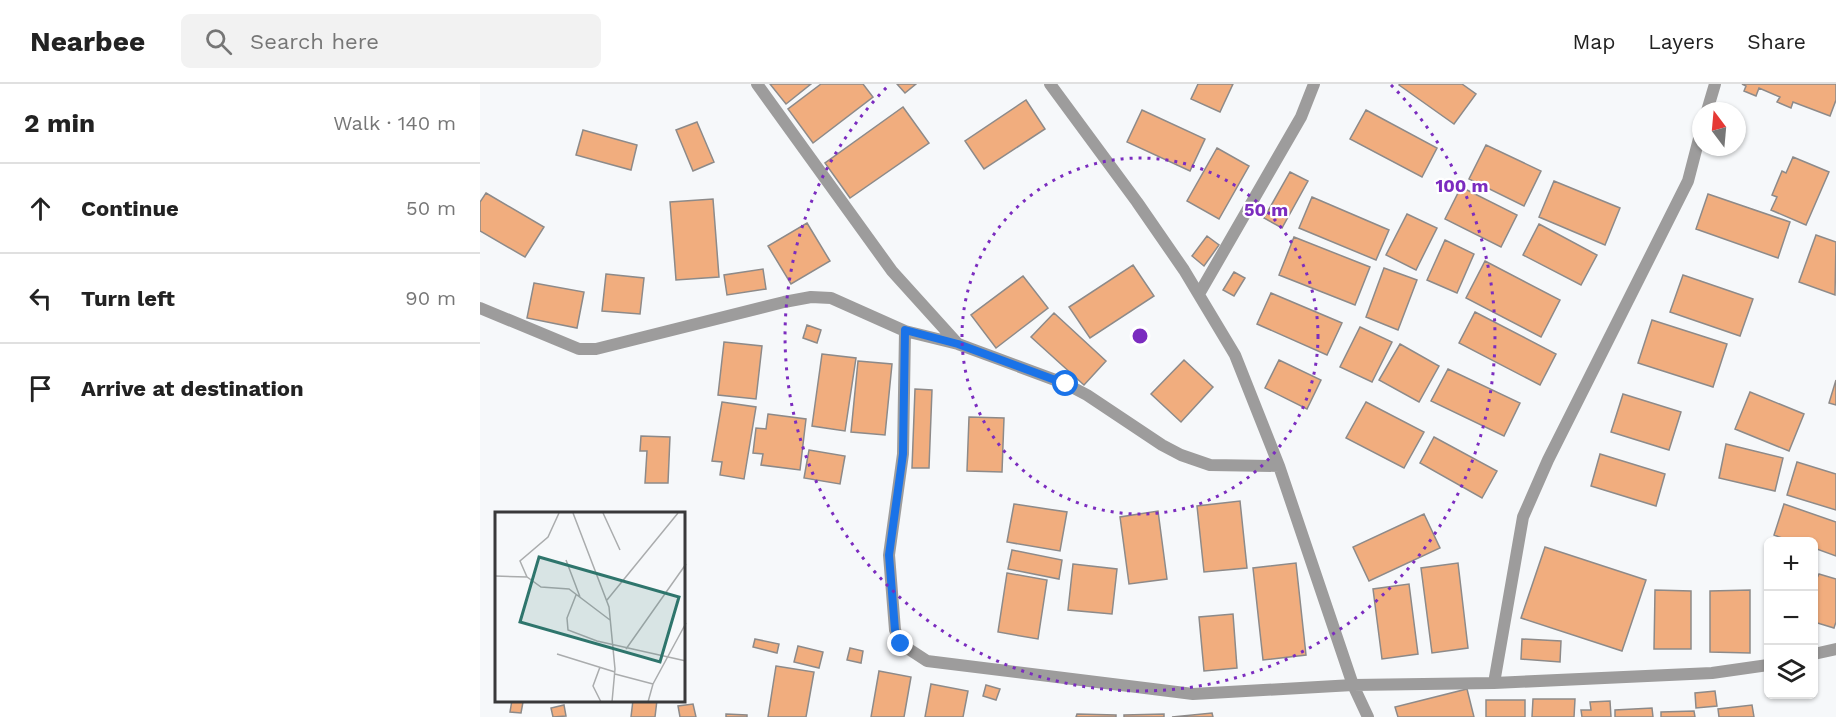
<!DOCTYPE html>
<meta charset="utf-8">
<style>
:root{--surface:#fff;--page:#f2f2f2;--text:#222;--muted:#767676;--line:#e0e0e0}
body{margin:0;font-family:"Work Sans",sans-serif;background:var(--page);color:var(--text)}
.controls{position:absolute;right:18px;bottom:18px;display:grid;overflow:hidden;border-radius:9px;box-shadow:0 2px 4px #0004}
.controls button{width:54px;height:54px;display:grid;place-items:center;padding:0;border:0;border-bottom:2px solid var(--line);background:var(--surface);color:var(--text);font:30px sans-serif}
.compass{position:absolute;left:1212px;top:18px;width:54px;height:54px;border-radius:50%;background:var(--surface);box-shadow:0 2px 4px #0004;rotate:344deg}
.stop{position:absolute;width:18px;height:18px;margin:-14px;border:4px solid #1a73e8;border-radius:50%;background:#fff}
.stop.end{background:#1a73e8;border-color:#fff;box-shadow:0 2px 6px #0008}
.list{margin:0;padding:0;list-style:none}
h2{display:flex;justify-content:space-between;align-items:center;height:78px;margin:0;padding:0 24px;font-size:26px}
h2 small{font-size:20px;font-weight:400;color:var(--muted)}
.list li{display:grid;grid-template-columns:39px 1fr auto;gap:18px;align-items:center;box-sizing:border-box;height:90px;padding:0 24px;border-top:2px solid var(--line)}
.list b{display:block;font-size:22px;white-space:nowrap}
.list em{font-size:20px;font-style:normal;color:var(--muted)}
.icon{flex:none;width:33px;height:33px;fill:none;stroke:currentColor;stroke-width:2;stroke-linecap:round;stroke-linejoin:round}
.map{position:relative;flex:none;width:1356px;height:633px;overflow:hidden}
header{display:flex;align-items:center;gap:36px;box-sizing:border-box;height:84px;padding:0 30px;background:var(--surface);border-bottom:2px solid var(--line)}
header strong{font-size:28px}
nav{display:flex;gap:33px;margin-inline-start:auto;font-size:21px}
.search{width:420px;height:54px;background:var(--page);display:flex;align-items:center;gap:15px;box-sizing:border-box;padding:0 21px;border-radius:9px;color:var(--muted);font-size:22px}
main{display:flex}
aside{flex:1;background:var(--surface)}
.map>svg:first-child{display:block}
.building{fill:#f1ad7e;stroke:#8d8a89;stroke-width:1.5}
.lines{fill:none;stroke-linecap:round;stroke-linejoin:round}
.minor{stroke:#9d9c9c;stroke-width:12}
.route{stroke:#1a73e8;stroke-width:8}
.ring{fill:none;stroke:#7b2cbf;stroke-width:3;stroke-dasharray:3 6}
.inset-road{fill:none;stroke:#aaacad;stroke-width:1.5}
.view{fill:#2e756c;fill-opacity:0.15;stroke:#2e756c;stroke-width:3}
.inset-edge{fill:none;stroke:#39393a;stroke-width:3}
.centre{fill:#7b2cbf;stroke:#fff;stroke-width:3}
.ring-label{font-size:18px;text-anchor:middle;font-weight:bold;fill:#7b2cbf;stroke:#fff;stroke-width:4.5;stroke-linejoin:round;paint-order:stroke}
</style>
<header>
<strong>Nearbee</strong>
<div class="search"><svg class="icon" aria-label="search" viewBox="0 0 24 24"><circle cx="10" cy="10" r="6"/><path d="M15 15l6 6"/></svg>Search here</div>
<nav><a>Map</a><a>Layers</a><a>Share</a></nav>
</header>
<main>
<aside>
<h2>2 min<small>Walk · 140 m</small></h2>
<ul class="list">
<li><svg class="icon" aria-label="ahead" viewBox="0 0 24 24"><path d="M12 20V5M6 11l6-6 6 6"/></svg><div><b>Continue</b></div><em>50 m</em></li>
<li><svg class="icon" aria-label="left" viewBox="0 0 24 24"><path d="M17 20v-9H6M10 6l-5 5 5 5"/></svg><div><b>Turn left</b></div><em>90 m</em></li>
<li><svg class="icon" aria-label="arrive" viewBox="0 0 24 24"><path d="M6 21V4h12l-3 4 3 4H6"/></svg><div><b>Arrive at destination</b></div></li>
</ul>
</aside>
<div class="map">
<svg width="1356" height="633" viewBox="0 0 1356 633">
<rect width="100%" height="100%" fill="#f6f8fa"/>
<!-- building -->
<path class="building" d="M290 0H331L306 20Z
M341 0H383L393 13 333 59 308 25Z
M417 0H436L425 9Z
M718 0H753L740 28 711 15Z
M920 0H982L996 10 974 40 919 1Z
M1262 0H1356V16L1350 32 1313 18 1311 24 1297 18 1300 13 1279 4 1276 12 1264 7 1266 2Z
M546 16 565 45 504 85 485 57Z
M423 23 449 59 370 114 345 79Z
M662 26 725 55 710 87 647 58Z
M886 26 957 64 942 93 870 55Z
M217 38 234 78 213 87 196 46Z
M103 46 157 61 151 86 96 71Z
M1006 61 1061 87 1044 122 989 95Z
M737 64 769 82 739 135 707 117Z
M1313 73 1349 88 1326 141 1291 126 1297 113 1292 111 1302 87 1306 89Z
M810 88 828 97 802 144 784 134Z
M1074 97 1140 124 1125 161 1059 133Z
M981 103 1037 131 1021 163 965 135Z
M6 109 64 143 45 173 0 147V118Z
M1228 110 1310 138 1298 174 1216 145Z
M832 113 909 146 896 176 819 144Z
M233 115 239 193 196 196 190 118Z
M927 130 957 144 936 186 906 171Z
M327 139 350 177 311 200 288 162Z
M1059 140 1117 171 1101 201 1043 171Z
M1336 151 1356 158 1355 211 1319 198Z
M727 152 739 161 724 182 712 172Z
M814 153 890 183 875 221 799 191Z
M965 156 994 170 977 209 947 196Z
M1005 177 1080 216 1061 253 986 214Z
M653 181 674 212 610 254 589 223Z
M904 184 937 196 918 246 886 233Z
M283 185 286 205 247 211 244 191Z
M754 188 765 194 754 212 743 206Z
M126 190 164 194 160 230 122 227Z
M1203 191 1273 215 1260 252 1190 228Z
M543 192 568 224 516 264 491 231Z
M54 199 104 208 97 244 47 234Z
M791 209 862 239 847 271 777 240Z
M995 228 1076 270 1060 301 979 259Z
M574 229 626 277 604 301 551 253Z
M1172 236 1247 260 1233 303 1158 279Z
M327 241 341 246 337 259 323 254Z
M880 243 912 258 892 298 860 283Z
M244 258 282 262 276 315 238 311Z
M920 260 959 282 939 318 899 296Z
M342 270 376 274 365 347 332 342Z
M704 276 733 303 701 338 671 310Z
M799 276 841 296 827 325 785 304Z
M378 277 412 280 405 351 371 348Z
M968 285 1040 319 1024 352 951 317Z
M1356 296V321L1349 319Z
M435 305 452 306 449 384H432Z
M1270 308 1324 330 1309 367 1255 345Z
M1143 310 1201 328 1189 366 1131 348Z
M242 318 276 323 264 395 240 391 242 378 232 377Z
M886 318 944 348 924 384 866 354Z
M288 330 326 335 320 386 281 381 283 370 273 369 276 344 286 345Z
M489 333 524 334 522 388 487 387Z
M161 352 190 353 188 399H165L167 367H160Z
M954 353 1017 387 1002 414 940 379Z
M1246 360 1303 374 1295 407 1239 394Z
M329 366 365 372 360 400 324 394Z
M1120 370 1185 390 1176 422 1111 402Z
M1317 378 1356 390V426L1307 411Z
M760 417 767 484 724 488 717 422Z
M534 420 587 428 580 467 527 458Z
M1304 420 1356 438V472L1334 464V458H1313L1294 451Z
M678 427 687 495 649 500 640 433Z
M944 430 960 464 889 497 873 463Z
M1065 463 1166 496 1142 567 1041 534Z
M532 466 582 476 579 495 528 485Z
M816 479 826 571 783 576 773 484Z
M978 479 988 564 952 569 941 484Z
M593 480 637 485 632 530 588 526Z
M527 489 567 496 558 555 518 548Z
M1339 490 1356 495V538L1354 544 1334 538V493L1337 494Z
M929 500 938 570 902 575 893 505Z
M1175 506 1211 507V565H1174Z
M1270 506V569L1230 568V507Z
M753 530 757 584 724 587 719 533Z
M275 555 299 560 297 569 273 563Z
M1042 555 1081 557 1080 578 1041 575Z
M318 562 343 568 339 584 314 578Z
M370 564 383 567 381 579 367 576Z
M296 582 334 588 326 633H288Z
M399 587 431 593 424 633H391Z
M451 600 488 607 483 633H445Z
M506 601 520 605 516 616 503 612Z
M987 605 994 633H918L915 623Z
M1235 607 1237 622 1216 624 1215 609Z
M1053 615H1095L1094 633H1052Z
M32 616 43 618 41 629 30 628Z
M153 616H177L175 633H151Z
M1006 616H1045V633H1006Z
M1130 617 1131 633H1102L1101 626H1111L1110 618Z
M213 620 216 633H200L198 622Z
M84 621 86 632 73 633 71 624Z
M1272 621 1274 633H1239L1238 625Z
M1172 624 1173 633H1135V626Z
M1214 627 1215 633H1181V628Z
M732 629 733 633H692Z
M246 630 267 631V633H246Z
M597 630 636 631V633H596Z
M684 630V633H644V631Z"/>
<g class="lines">
<!-- minor -->
<path class="minor" d="M277 0 412 187 478 260
M570 0 657 118 704 186 755 271 799 382 873 601 888 633
M1227 27 1235 0
M719 210 821 33 834 0
M0 224 99 265H116L304 218 331 213 351 214 425 247 478 260 586 300 607 311 682 361 701 371 730 381 799 382
M425 247 423 370 409 471 415 546 421 560 447 577 713 610 873 601 1014 599 1232 589 1288 581
M1334 570 1356 565
M1014 599 1043 433 1068 376 1208 97 1221 47"/>
</g>
<g class="lines">
<!-- route -->
<path class="route" d="M421 560 415 546 409 471 423 370 425 246 478 260 586 300"/>
</g>
<!-- distance rings -->
<g class="ring">
<circle cx="660" cy="252" r="178"/>
<path d="M911 1A355 355 0 1 1 409 1"/>
</g>
<!-- overview -->
<g transform="translate(15 428)">
<rect width="190" height="190" fill="#f6f8fa"/>
<path class="inset-road" d="M78 1 114 95 120 157 117 190M108 1 125 38M71 48 85 85M0 64 32 65 46 75 74 77 115 108M32 65 25 49 53 25 64 1M81 83 72 106 73 118 102 129 191 149M112 88 183 1M131 137 191 52M62 142 120 160M105 155 98 174 106 190M120 162 158 172M153 190 158 172 191 111"/>
<path class="view" d="M44 45 184 85 165 150 25 110Z"/>
<rect width="190" height="190" class="inset-edge"/>
</g>
<circle cx="660" cy="252" r="9" class="centre"/>
<g class="ring-label">
<text x="982" y="108">100 m</text>
<text x="786" y="132">50 m</text>
</g>
</svg>
<div class="controls">
<button>+</button>
<button>−</button>
<button><svg class="icon" aria-label="layers" viewBox="0 0 24 24"><path d="M12 4l9 5-9 5-9-5zM3 14l9 5 9-5"/></svg></button>
</div>
<svg class="compass" viewBox="-18 -18 36 36"><path d="M0-13l5 13h-10z" fill="#e53935"/><path d="M0 13l5-13h-10z" fill="#767676"/></svg>
<div class="stop" style="left:586px;top:300px"></div>
<div class="stop end" style="left:421px;top:560px"></div>
</div>
</main>
